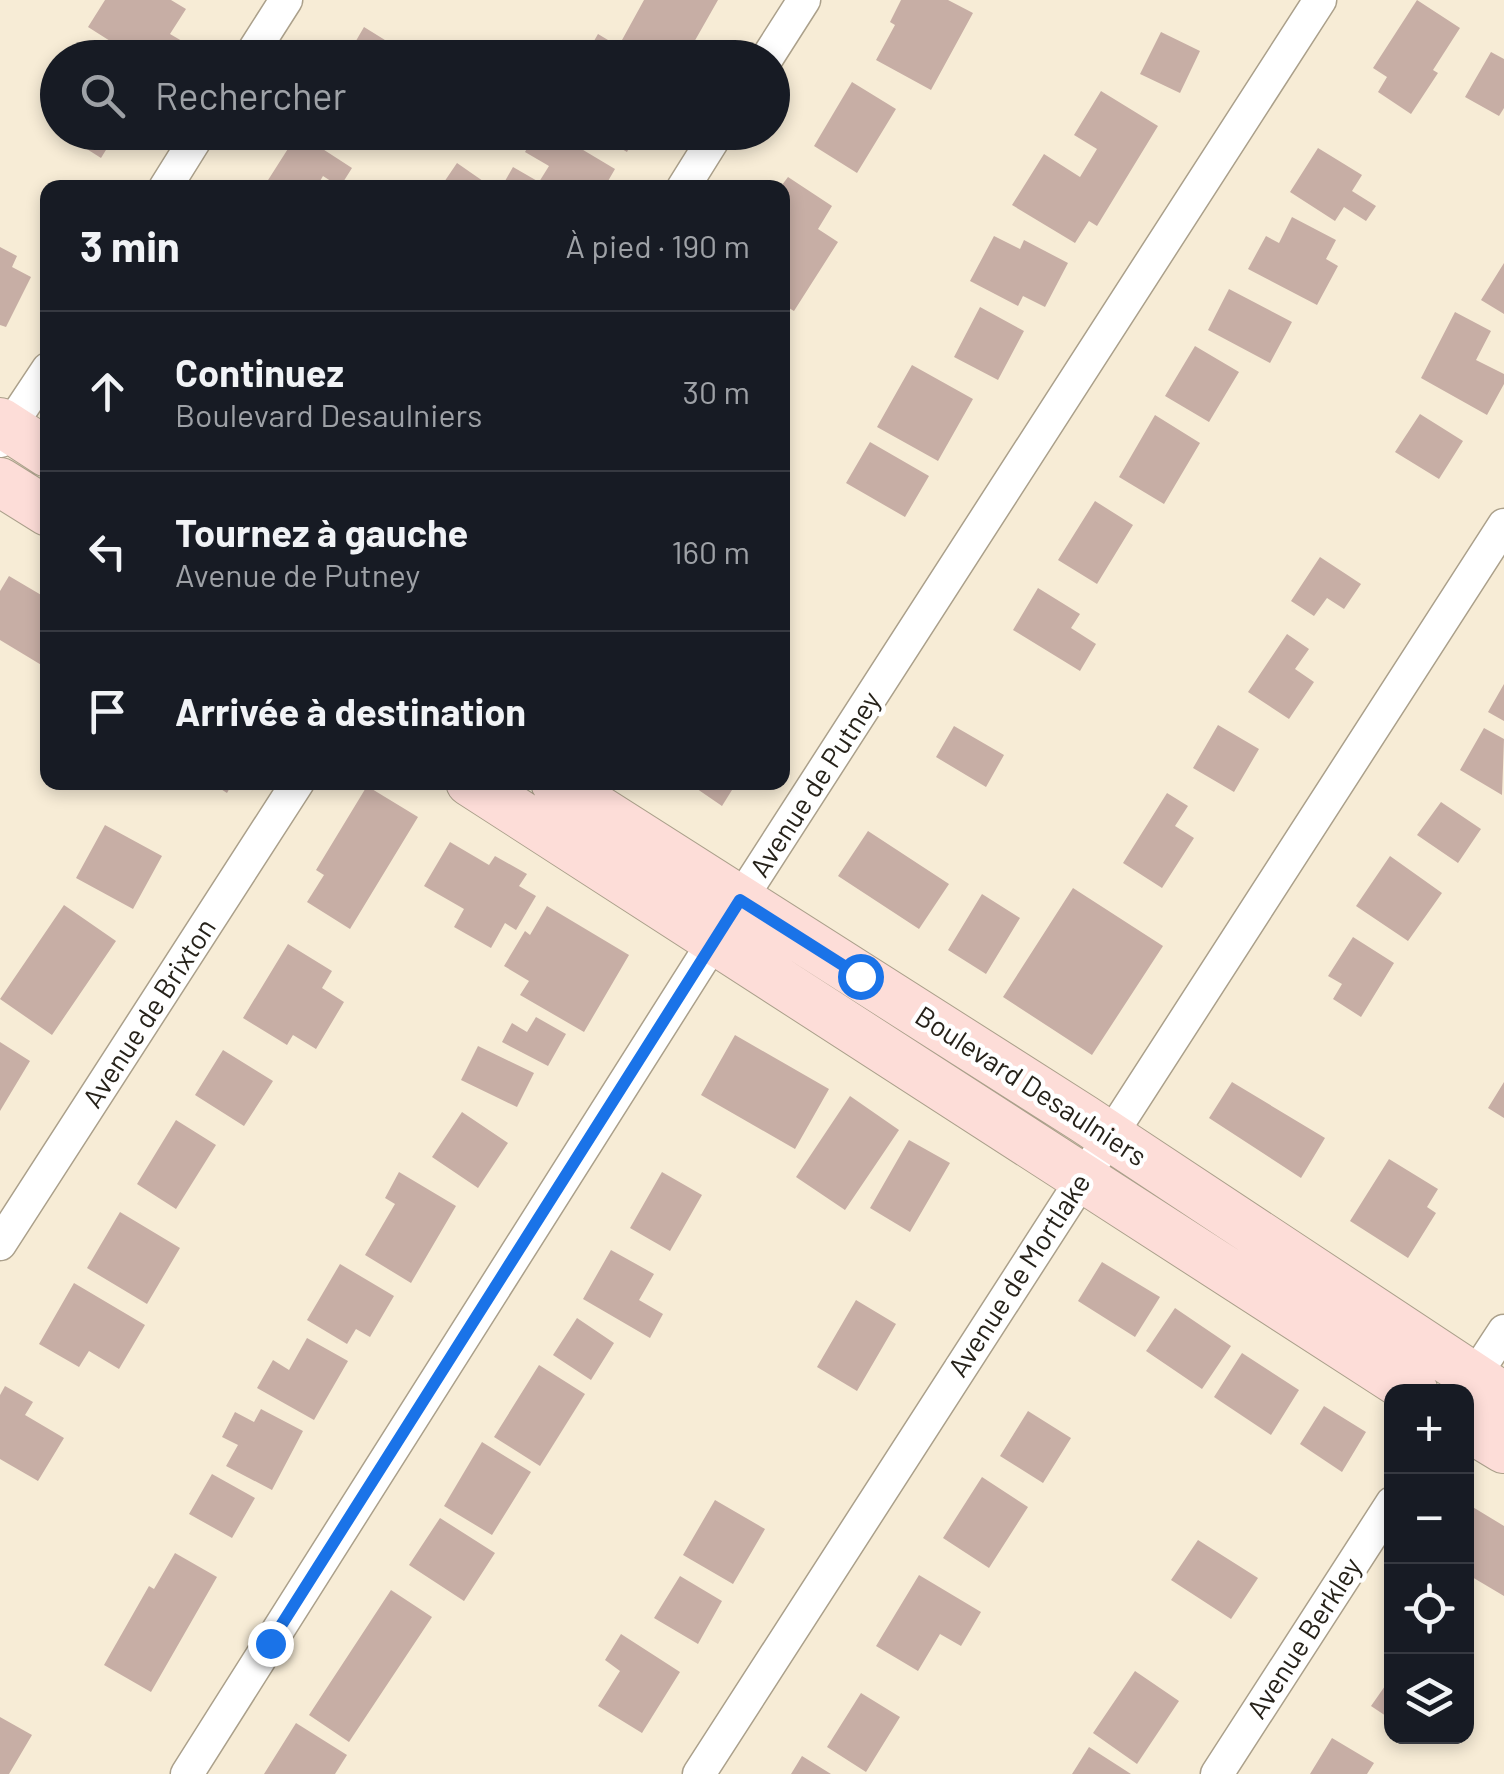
<!DOCTYPE html>
<html lang="fr">
<meta charset="utf-8">
<style>
:root{--surface:#171b24;--page:#20242c;--text:#f1f3f6;--muted:#9ea1a6;--line:#363941}
body{margin:0;font-family:Barlow,sans-serif;background:var(--page);color:var(--text)}
.controls{position:absolute;right:30px;bottom:30px;display:grid;overflow:hidden;border-radius:20px;box-shadow:0 5px 15px #0003}
.controls button{width:90px;height:90px;display:grid;place-items:center;padding:0;border:0;border-bottom:2px solid var(--line);background:var(--surface);color:var(--text);font:50px sans-serif}
.stop{position:absolute;width:30px;height:30px;margin:-22px;border:8px solid #1a73e8;border-radius:50%;background:#fff}
.stop.end{background:#1a73e8;border-color:#fff;box-shadow:0 2px 10px #0008}
.list{margin:0;padding:0;list-style:none}
h2{display:flex;justify-content:space-between;align-items:center;height:130px;margin:0;padding:0 40px;font-size:42px}
h2 small{font-size:32px;font-weight:400;color:var(--muted)}
.list li{display:grid;grid-template-columns:65px 1fr auto;gap:30px;align-items:center;box-sizing:border-box;height:160px;padding:0 40px;border-top:2px solid var(--line)}
.list b{display:block;font-size:38px;white-space:nowrap}
.list p{margin:0;font-size:32px;white-space:nowrap;color:var(--muted)}
.list em{font-size:32px;font-style:normal;color:var(--muted)}
.icon{flex:none;width:55px;height:55px;fill:none;stroke:currentColor;stroke-width:2;stroke-linecap:round;stroke-linejoin:round}
.map{position:relative;flex:none;width:1504px;height:1774px;overflow:hidden}
.search{position:absolute;background:var(--surface);box-shadow:0 5px 15px #0003;left:40px;top:40px;width:750px;height:110px;display:flex;align-items:center;gap:25px;box-sizing:border-box;padding:0 35px;border-radius:55px;color:var(--muted);font-size:38px}
.panel{position:absolute;background:var(--surface);box-shadow:0 5px 15px #0003;left:40px;top:180px;width:750px;height:610px;border-radius:20px}
.map>svg:first-child{display:block}
.building{fill:#c7aea5}
.lines{fill:none;stroke-linecap:round;stroke-linejoin:round}
.street-casing{stroke:#aba08b;stroke-width:35}
.secondary-casing{stroke:#aba08b;stroke-width:50}
.street{stroke:#fff;stroke-width:32}
.secondary{stroke:#fdddd8;stroke-width:48}
.route{stroke:#1a73e8;stroke-width:12}
.labels{text-anchor:middle;stroke-width:9;stroke-linejoin:round;paint-order:stroke}
.street-label{font-size:28px;fill:#26221a;stroke:#fff}
</style>
<div class="map">
<svg width="1504" height="1774" viewBox="0 0 1504 1774">
<rect width="100%" height="100%" fill="#f7ecd6"/>
<!-- building -->
<path class="building" d="M105 0H171L186 9 170 34 182 41 172 58H137L88 27Z
M644 0H718L685 58H653L622 40Z
M901 0H948L973 13 931 90 876 60 895 25 890 22Z
M1417 0 1460 28 1433 70 1438 73 1411 114 1378 92 1387 77 1373 68Z
M364 27 414 58H346Z
M1161 32 1200 51 1180 93 1140 74Z
M598 34 638 58H584Z
M1491 52 1504 59V108L1499 116 1465 97Z
M852 82 896 109 857 173 814 146Z
M1101 91 1158 126 1097 226 1089 221 1075 243 1012 205 1044 154 1080 177 1097 149 1074 135Z
M60 132H117L101 158Z
M536 132H553L615 169 604 188H501L513 167 539 182 549 166 525 152Z
M593 132H637L627 152Z
M298 133 352 168 340 187 323 176 316 188H263Z
M1318 148 1362 175 1352 191 1376 206 1366 221 1344 207 1335 221 1290 192Z
M457 163 493 188H440Z
M788 177 832 206 818 229 838 242 794 311 782 304V185Z
M1292 217 1336 240 1326 259 1338 266 1317 305 1248 269 1266 236 1279 243Z
M994 236 1020 249 1024 240 1068 263 1045 307 1023 296 1018 306 970 281Z
M0 247 17 256 12 267 31 277 6 327 0 325Z
M1504 263V314L1481 300Z
M1229 289 1292 322 1270 363 1208 330Z
M980 307 1024 331 998 380 954 357Z
M1455 312 1491 331 1476 360 1504 374V384L1487 415 1421 378Z
M1195 346 1239 372 1209 422 1165 396Z
M912 365 973 399 938 461 877 427Z
M1420 414 1463 441 1439 479 1395 452Z
M1155 415 1200 443 1164 504 1119 477Z
M870 442 929 476 905 517 846 483Z
M1095 501 1133 525 1097 584 1058 560Z
M1320 557 1361 584 1344 609 1327 598 1314 616 1291 601Z
M9 576 48 599V669L0 640V591Z
M1038 588 1080 614 1071 628 1096 644 1080 671 1013 630Z
M1287 634 1309 649 1295 669 1314 682 1289 719 1248 692Z
M1504 684V721L1488 712Z
M1218 725 1259 749 1234 792 1193 768Z
M954 726 1004 755 986 787 936 757Z
M1484 728 1504 739 1502 795 1460 770Z
M210 782H233L227 793Z
M687 782H737L722 806Z
M367 786 418 817 350 929 307 902 324 875 316 870Z
M1167 793 1188 806 1175 826 1194 838 1162 888 1123 863Z
M1441 802 1481 829 1458 863 1417 835Z
M105 825 162 856 133 909 76 878Z
M868 831 949 884 919 929 838 876Z
M450 842 489 865 495 856 527 874 519 886 536 896 516 930 505 923 491 948 454 927 464 909 424 886Z
M1390 856 1442 893 1408 941 1356 906Z
M1073 888 1163 946 1092 1055 1003 997Z
M982 894 1020 918 986 974 948 950Z
M64 905 116 941 52 1035 0 999Z
M547 906 629 955 584 1032 520 995 529 981 504 966 525 931 530 935Z
M1353 937 1394 963 1361 1017 1333 999 1342 984 1328 976Z
M288 944 332 971 322 988 344 1002 316 1049 293 1035 287 1045 243 1018Z
M536 1017 566 1034 548 1066 502 1042 512 1023 527 1032Z
M735 1035 829 1089 795 1149 701 1095Z
M0 1042 30 1061 0 1111Z
M478 1046 534 1073 517 1107 461 1080Z
M223 1050 273 1081 244 1126 195 1095Z
M1232 1082 1325 1138 1301 1178 1209 1118Z
M1504 1082V1118L1488 1108Z
M850 1096 899 1130 845 1210 796 1177Z
M462 1112 508 1143 478 1188 432 1157Z
M176 1120 216 1145 176 1209 137 1184Z
M909 1140 950 1163 910 1232 870 1208Z
M1389 1159 1438 1189 1427 1207 1436 1213 1408 1258 1350 1221Z
M399 1172 456 1206 411 1283 365 1255 395 1204 385 1198Z
M662 1172 702 1195 670 1251 630 1228Z
M120 1212 180 1248 147 1304 87 1268Z
M611 1250 654 1274 639 1300 663 1314 650 1338 583 1299Z
M1102 1262 1160 1297 1135 1337 1078 1301Z
M340 1264 394 1296 370 1337 356 1329 347 1344 307 1320Z
M74 1283 145 1325 119 1369 89 1351 79 1367 39 1344Z
M856 1300 896 1324 857 1391 817 1367Z
M1175 1308 1231 1346 1202 1389 1146 1351Z
M577 1318 614 1343 591 1380 553 1355Z
M307 1338 348 1361 314 1420 257 1388 273 1360 289 1370Z
M1242 1353 1299 1390 1271 1435 1214 1397Z
M539 1365 585 1394 540 1466 494 1437Z
M5 1386 33 1402 25 1415 64 1438 38 1481 0 1459V1395Z
M1324 1406 1366 1432 1342 1472 1300 1444Z
M261 1409 303 1431 272 1490 226 1466 238 1445 222 1437 235 1412 254 1422Z
M1028 1411 1071 1438 1043 1483 1000 1456Z
M482 1442 531 1472 492 1535 444 1506Z
M212 1474 255 1498 232 1538 189 1514Z
M982 1477 1028 1507 989 1568 943 1538Z
M715 1500 765 1529 733 1584 683 1555Z
M1471 1506 1504 1526V1596L1472 1577 1466 1587V1513Z
M440 1518 495 1553 464 1601 409 1565Z
M1198 1540 1258 1578 1231 1619 1171 1580Z
M175 1553 217 1577 151 1692 104 1665 149 1586 154 1589Z
M919 1575 981 1612 961 1646 940 1634 918 1671 876 1646Z
M680 1576 722 1601 698 1644 654 1618Z
M391 1590 432 1617 349 1742 309 1715Z
M621 1634 680 1672 642 1733 598 1706 620 1671 605 1660Z
M1135 1671 1179 1701 1137 1764 1093 1733Z
M1392 1676V1720L1371 1706Z
M861 1693 900 1717 866 1772 827 1747Z
M0 1717 32 1735 9 1774H0Z
M296 1723 347 1755 335 1774H264Z
M1332 1738 1374 1763 1367 1774H1310Z
M1089 1747 1131 1774H1072Z
M802 1756 831 1774H791Z"/>
<g class="lines">
<defs>
<path id="street" d="M249 58 286 0
M767 58 804 0
M165 188 200 132
M683 188 718 132
M0 441 48 369
M0 1244 298 782
M1464 1392 1504 1331
M187 1774 740 900 1320 0
M699 1774 1504 525
M1217 1774 1392 1503"/>
<path id="secondary" d="M0 422 48 453
M0 482 48 512
M470 782 1414 1392
M555 782 1084 1119 1504 1397
M1466 1426 1504 1449"/>
</defs>
<!-- street casing -->
<use href="#street" class="street-casing"/>
<!-- secondary casing -->
<use href="#secondary" class="secondary-casing"/>
<!-- street -->
<use href="#street" class="street"/>
<!-- secondary -->
<use href="#secondary" class="secondary"/>
</g>
<g class="lines">
<!-- route -->
<path class="route" d="M270 1643 740 900 860 976"/>
</g>
<g class="labels">
<!-- street labels -->
<g class="street-label">
<text transform="translate(815 784) rotate(-57)" y="10">Avenue de Putney</text>
<text transform="translate(149 1013) rotate(-57)" y="10">Avenue de Brixton</text>
<text transform="translate(1031 1086) rotate(33)" y="10">Boulevard Desaulniers</text>
<text transform="translate(1019 1275) rotate(-57)" y="10">Avenue de Mortlake</text>
<text transform="translate(1304 1638) rotate(-57)" y="10">Avenue Berkley</text>
</g>
</g>
</svg>
<div class="controls">
<button>+</button>
<button>−</button>
<button><svg class="icon" aria-label="locate" viewBox="0 0 24 24"><circle cx="12" cy="12" r="6"/><path d="M12 2v4M12 18v4M2 12h4M18 12h4"/></svg></button>
<button><svg class="icon" aria-label="layers" viewBox="0 0 24 24"><path d="M12 4l9 5-9 5-9-5zM3 14l9 5 9-5"/></svg></button>
</div>
<div class="stop" style="left:860px;top:976px"></div>
<div class="stop end" style="left:270px;top:1643px"></div>
<div class="search"><svg class="icon" aria-label="search" viewBox="0 0 24 24"><circle cx="10" cy="10" r="6"/><path d="M15 15l6 6"/></svg>Rechercher</div>
<section class="panel">
<h2>3 min<small>À pied · 190 m</small></h2>
<ul class="list">
<li><svg class="icon" aria-label="ahead" viewBox="0 0 24 24"><path d="M12 20V5M6 11l6-6 6 6"/></svg><div><b>Continuez</b><p>Boulevard Desaulniers</p></div><em>30 m</em></li>
<li><svg class="icon" aria-label="left" viewBox="0 0 24 24"><path d="M17 20v-9H6M10 6l-5 5 5 5"/></svg><div><b>Tournez à gauche</b><p>Avenue de Putney</p></div><em>160 m</em></li>
<li><svg class="icon" aria-label="arrive" viewBox="0 0 24 24"><path d="M6 21V4h12l-3 4 3 4H6"/></svg><div><b>Arrivée à destination</b></div></li>
</ul>
</section>
</div>
